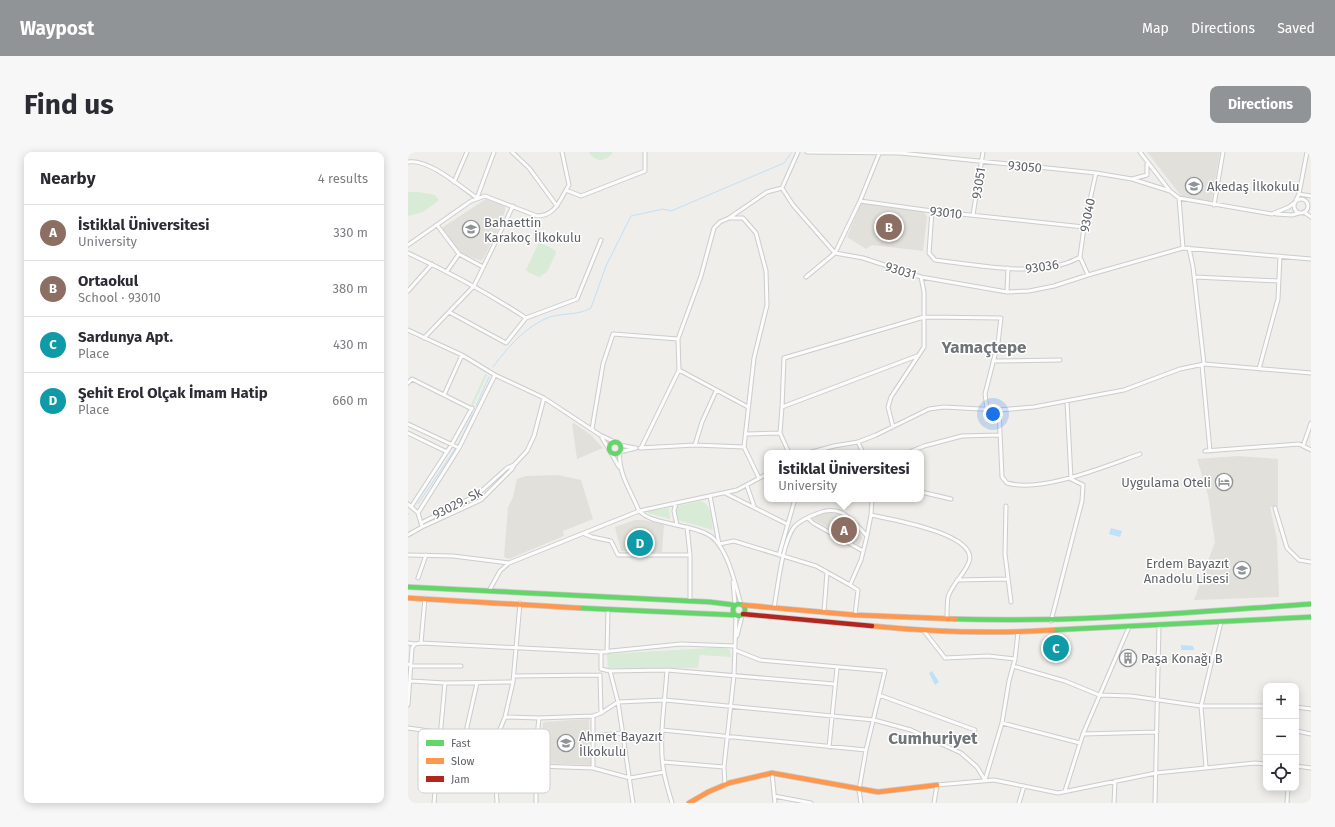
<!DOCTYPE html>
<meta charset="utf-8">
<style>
:root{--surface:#fff;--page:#f7f7f7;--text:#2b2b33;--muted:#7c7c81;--line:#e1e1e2;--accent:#919496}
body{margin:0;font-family:"Fira Sans",sans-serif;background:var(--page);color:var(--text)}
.controls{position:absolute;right:12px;bottom:12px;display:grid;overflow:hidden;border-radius:8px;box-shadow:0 2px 10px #0003}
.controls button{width:36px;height:36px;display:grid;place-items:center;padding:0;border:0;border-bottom:1px solid var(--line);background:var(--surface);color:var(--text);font:20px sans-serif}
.you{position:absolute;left:585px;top:262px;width:14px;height:14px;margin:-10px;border:3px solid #fff;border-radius:50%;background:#1a73e8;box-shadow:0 0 0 6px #1a73e833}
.badge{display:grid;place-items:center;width:26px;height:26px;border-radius:50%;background:var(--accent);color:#fff;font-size:13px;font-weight:700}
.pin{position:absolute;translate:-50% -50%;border:2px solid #fff;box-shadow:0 1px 4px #0006}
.popup{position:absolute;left:356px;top:298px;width:160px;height:52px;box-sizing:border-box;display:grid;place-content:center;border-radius:8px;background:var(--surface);filter:drop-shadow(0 1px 3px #0005);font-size:13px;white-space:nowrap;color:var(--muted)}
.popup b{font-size:15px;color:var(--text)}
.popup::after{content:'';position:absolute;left:50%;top:100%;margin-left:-8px;border:8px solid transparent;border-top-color:var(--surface)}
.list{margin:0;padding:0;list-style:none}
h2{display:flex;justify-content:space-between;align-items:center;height:52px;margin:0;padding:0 16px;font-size:17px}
h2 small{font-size:13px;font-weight:400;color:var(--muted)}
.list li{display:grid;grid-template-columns:26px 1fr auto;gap:12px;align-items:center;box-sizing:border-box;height:56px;padding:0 16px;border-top:1px solid var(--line)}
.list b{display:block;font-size:15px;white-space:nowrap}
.list p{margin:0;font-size:13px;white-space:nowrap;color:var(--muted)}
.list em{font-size:13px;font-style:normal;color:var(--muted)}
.icon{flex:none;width:22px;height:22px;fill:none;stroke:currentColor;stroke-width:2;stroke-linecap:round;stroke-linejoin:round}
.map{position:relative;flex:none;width:903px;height:651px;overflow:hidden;border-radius:8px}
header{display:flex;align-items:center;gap:24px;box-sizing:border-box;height:56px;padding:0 20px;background:var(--accent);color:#fff}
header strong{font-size:19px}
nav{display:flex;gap:22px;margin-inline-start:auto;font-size:14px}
.intro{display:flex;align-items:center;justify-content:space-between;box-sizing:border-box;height:96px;padding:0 24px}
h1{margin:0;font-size:28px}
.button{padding:10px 18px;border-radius:8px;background:var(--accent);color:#fff;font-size:14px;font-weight:700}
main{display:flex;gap:24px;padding:0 24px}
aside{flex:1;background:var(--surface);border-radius:8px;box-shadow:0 2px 10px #0003}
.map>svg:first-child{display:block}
.education{fill:#e2e0da}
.green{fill:#d8ebd6}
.water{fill:#bfe0f9}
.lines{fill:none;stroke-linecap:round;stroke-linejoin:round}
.stream{stroke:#bfe0f9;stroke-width:1}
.street-casing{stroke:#cbcccc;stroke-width:5}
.fast-casing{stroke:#cacacb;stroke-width:6}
.slow-casing{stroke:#cacacb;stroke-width:6}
.jam-casing{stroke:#cacacb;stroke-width:6}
.street{stroke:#fdfcfc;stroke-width:3}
.fast{stroke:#63d668;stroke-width:4.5}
.slow{stroke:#ff974d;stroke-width:4.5}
.jam{stroke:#b3261e;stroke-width:4.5}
.labels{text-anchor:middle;stroke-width:3;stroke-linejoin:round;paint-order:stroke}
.street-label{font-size:13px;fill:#5f6368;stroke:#fff}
.poi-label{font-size:13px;fill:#5f6368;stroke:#fff;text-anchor:start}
.district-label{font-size:17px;font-weight:bold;fill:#70757a;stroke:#fff}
.key{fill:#fff;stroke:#cfd0d2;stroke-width:1}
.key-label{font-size:11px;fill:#5f6368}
</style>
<header>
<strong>Waypost</strong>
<nav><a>Map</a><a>Directions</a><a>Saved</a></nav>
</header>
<div class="intro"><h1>Find us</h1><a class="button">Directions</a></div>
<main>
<aside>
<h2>Nearby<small>4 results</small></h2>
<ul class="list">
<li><span class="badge" style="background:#8d6e63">A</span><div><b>İstiklal Üniversitesi</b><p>University</p></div><em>330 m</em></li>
<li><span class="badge" style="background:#8d6e63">B</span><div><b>Ortaokul</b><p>School · 93010</p></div><em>380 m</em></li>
<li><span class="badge" style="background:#0f9aa8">C</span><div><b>Sardunya Apt.</b><p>Place</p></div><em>430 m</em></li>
<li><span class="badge" style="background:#0f9aa8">D</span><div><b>Şehit Erol Olçak İmam Hatip</b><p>Place</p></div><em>660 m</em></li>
</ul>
</aside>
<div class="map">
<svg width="903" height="651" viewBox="0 0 903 651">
<rect width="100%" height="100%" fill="#efeeea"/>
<!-- education -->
<path class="education" d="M739 0H812L804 48 800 50 774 45Z
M78 47 97 54V59L87 84 75 107 73 109 55 102 35 79V75Z
M453 51 516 59 519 65 515 99 464 93 458 97 439 85Z
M166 271 183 283 195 296 169 307 164 272Z
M830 304 870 307V354L862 355 869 387 871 445 786 448 807 390 800 343 789 307Z
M150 323 173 328 185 367 155 379 156 384 101 407 96 405 100 355 105 345 109 327 118 324Z
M420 359 434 363 445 370 455 386 451 393 403 366Z
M227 368H236L256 373 254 400 213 399 207 375Z
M181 567 183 613 132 611 135 570Z"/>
<!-- green -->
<path class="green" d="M181 0H205C199 10 187 11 181 0Z
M0 40H11L27 43 31 48 15 60 0 64Z
M131 90 147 98 148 101 139 120 131 125 120 120 118 118Z
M77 222 79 223 65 254 63 253Z
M293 349C304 353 303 367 305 378L270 368 268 364 269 354Z
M261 356 262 367 240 361V359Z
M316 495 322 498 323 505 292 503 290 516H200L199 503 201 502Z"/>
<!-- water -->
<path class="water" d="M703 376 714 379 712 385 701 382Z
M773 493 785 494 786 498H773Z
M524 519 531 530 527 533 521 521Z"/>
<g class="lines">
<!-- stream -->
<path class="stream" d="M85 215C99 196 119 173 142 165 155 161 172 163 183 156L198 114 223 64 255 57 263 59 376 11 383 1
M68 254 81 225
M51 291 65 262
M10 352 47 297
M0 362H1"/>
<defs>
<path id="street" d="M104 0 121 16 149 54
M390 0 374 36 385 53 427 101 455 106 513 125 599 140 621 139 646 134 680 123
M399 0 492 1 688 21 724 27 762 39
M732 0 762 39 771 46 864 62 881 55 886 51
M471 2 452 49 524 59 676 75
M0 10C20 6 53 35 69 46L86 0
M688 21 676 75 672 105 680 123 775 96 903 107
M724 27 739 23V12
M46 30 59 0
M158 38 173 44 237 19V0
M891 42 903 44
M771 46 775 96
M886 54a7 7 0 1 1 14 0a7 7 0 1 1-14 0Z
M888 48 891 42 899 0
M806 53 815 0
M524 59 521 101 527 108C568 113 635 127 672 105
M896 60 903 65
M868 62 884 63 891 61
M565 63 575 0
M321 66H335L348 81 358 119 359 153 346 206 336 295 351 326
M29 73 51 102 75 115
M0 93 63 49 77 44 129 64C148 64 152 47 161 33L154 0
M781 96 785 115 796 212
M0 101C41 120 80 141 118 166
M39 119 51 102
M398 125 427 101 452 49
M787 125 871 129
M0 139 24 112
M599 140 600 116
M41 160 98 191 118 166 169 147 193 88
M0 178 54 203 87 223 136 246 192 283 207 290
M16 186 66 134 105 54
M585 209 652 208
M794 213 802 299
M851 217 870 147 872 104
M271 218 340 255
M0 231 4 227 64 257
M36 243 54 203
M659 249 663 327
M374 255 376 206 516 165 593 166 590 191 577 242 579 257
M591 258 594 325 599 331C634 341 698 314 732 302
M0 272 51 296 10 361
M485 275 480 255 483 245 516 195V140L513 125
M184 277 195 212 205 182 270 187
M0 281 39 300
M372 281 374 255 509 204
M339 282 372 281 381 301
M194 286 201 297
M450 290 455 301
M212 293 227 296
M287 293 294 270 308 239
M895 294 903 271
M51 296 87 223
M228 296 212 300C209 320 224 341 231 359L329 338 359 322
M232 296 287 293 336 295
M233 296 271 218 270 187 293 124 306 76 312 70 321 66 359 40 374 36
M797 299 891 292 903 298
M203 301 211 315
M400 301 426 294 450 290 468 283 521 257 536 255 591 258 626 255 716 238 772 217 796 212 903 221
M499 301 516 294 554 284 591 283
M339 334 346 354
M513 340 543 347
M317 341 379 372
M302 344 311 392 326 389 408 414 442 433
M268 351 266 359 269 373
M0 352 10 361 13 371
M598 354 597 402 603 450
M3 355 44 292 64 256
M867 356 879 396 891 408 903 410
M463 363 464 347
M400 366 405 371 455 399
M14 375 73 348 104 317 106 313
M279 375 282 403
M177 382 184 385 203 389 210 403H282V449
M0 383 14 375 13 371 69 343 99 316 106 313 119 299 126 284 136 246
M459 384 463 363C482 367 571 382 561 410 556 423 544 432 540 445 539 452 539 460 539 467
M0 403 45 404 101 411
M371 403 387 347
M10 426 18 403
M549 428 600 427
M325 430 327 452
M81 439 92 419 101 411 231 359C241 368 251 369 264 372 276 375 288 376 299 382 319 391 327 432 333 452
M366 456C370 434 374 392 386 375 390 370 402 364 408 362 433 351 443 367 459 384L453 408 442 433 450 438 447 463
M416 460 419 420
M643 469 674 349 675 333 663 327
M516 479 537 506 580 504 607 507
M329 484 334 464
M0 491 7 492
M13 491 193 500 273 492 327 494
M327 498 352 508 477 519 458 598 451 638 453 651
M193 500V517L202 519 259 518C257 551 250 588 256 621 258 631 261 641 264 651
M199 500 200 458
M0 512 3 514H53
M605 514 657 529 691 543 723 544 793 554H858
M259 518 426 532
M202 519 210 550 225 651
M192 523 193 561
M106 524 192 523
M3 529 37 531 105 530
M471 543 567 578
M0 553 4 496 7 492 13 491 17 446
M888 555 903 557
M185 564V616
M97 565 131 566 185 564 193 561 210 550 257 548 466 568 503 578 553 601 569 615 577 628
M594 571 672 591
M0 576 57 584 86 592
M254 578 458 598
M889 579 903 582
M675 582 749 580
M57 584 69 531
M185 584 215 581
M87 588 128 594
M421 595 429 516
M255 610 316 615
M129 614 185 616 222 626 256 620
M888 614 903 616
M798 615 793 554 813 470
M28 616 88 619
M364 621 367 651
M577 628 594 571 601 529 607 507 610 480
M317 634 316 615 326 523 328 464
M657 639 675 582 721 475
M366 644 403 651
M26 651 37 531
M89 651 86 592 97 565 105 530 112 451
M128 651V594L131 566
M526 651 529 633 586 628 650 641 748 621 847 611 858 612
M611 651 616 634
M706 651 707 629
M747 651 751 473
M879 651 880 636"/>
<path id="fast" d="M201 296a6 6 0 1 1 12 0a6 6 0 1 1-12 0Z
M0 435 302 450 327 453
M325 458a6 6 0 1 1 12 0a6 6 0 1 1-12 0Z
M171 456 326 463
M547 467C666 471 785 460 903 452
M645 478 903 465"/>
<path id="slow" d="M0 446 171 456
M335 453 447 463 547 467
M464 474C525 480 584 482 645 478
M281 651 300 640 321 631 364 621 470 640 529 633"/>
<path id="jam" d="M335 462 464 474"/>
</defs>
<!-- street casing -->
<use href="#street" class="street-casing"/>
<!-- fast casing -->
<use href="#fast" class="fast-casing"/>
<!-- slow casing -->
<use href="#slow" class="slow-casing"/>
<!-- jam casing -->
<use href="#jam" class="jam-casing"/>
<!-- street -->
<use href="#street" class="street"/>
<!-- fast -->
<use href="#fast" class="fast"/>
<!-- slow -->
<use href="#slow" class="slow"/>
<!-- jam -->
<use href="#jam" class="jam"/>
</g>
<!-- icons -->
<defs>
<symbol id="school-ring" viewBox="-11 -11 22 22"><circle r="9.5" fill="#fff" stroke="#919496" stroke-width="1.5"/><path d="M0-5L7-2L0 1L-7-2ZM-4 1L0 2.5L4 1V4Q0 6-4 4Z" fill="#919496"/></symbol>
<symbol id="hotel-ring" viewBox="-11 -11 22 22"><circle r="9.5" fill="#fff" stroke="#919496" stroke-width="1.5"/><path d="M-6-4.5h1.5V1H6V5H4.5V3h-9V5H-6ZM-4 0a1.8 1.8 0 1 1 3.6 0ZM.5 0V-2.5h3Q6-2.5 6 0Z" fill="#919496"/></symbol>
<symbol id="building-ring" viewBox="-11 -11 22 22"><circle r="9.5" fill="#fff" stroke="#919496" stroke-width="1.5"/><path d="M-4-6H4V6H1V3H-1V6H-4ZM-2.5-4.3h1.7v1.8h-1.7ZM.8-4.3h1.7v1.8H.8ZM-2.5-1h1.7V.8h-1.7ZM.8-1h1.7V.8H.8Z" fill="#919496"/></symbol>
</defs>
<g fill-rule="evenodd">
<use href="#school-ring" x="776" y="24" width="20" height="20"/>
<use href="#school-ring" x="53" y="67" width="20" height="20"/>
<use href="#hotel-ring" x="806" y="320" width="20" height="20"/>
<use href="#school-ring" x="824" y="408" width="20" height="20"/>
<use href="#building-ring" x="710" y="496" width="20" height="20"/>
<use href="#school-ring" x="148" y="581" width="20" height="20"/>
</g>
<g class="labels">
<!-- street labels -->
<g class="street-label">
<text transform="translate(617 14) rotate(5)" y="5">93050</text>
<text transform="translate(570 31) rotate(-81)" y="5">93051</text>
<text transform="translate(538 60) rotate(6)" y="5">93010</text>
<text transform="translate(679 63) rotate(-79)" y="5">93040</text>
<text transform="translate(634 114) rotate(-8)" y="5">93036</text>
<text transform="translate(493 118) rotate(17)" y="5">93031</text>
<text transform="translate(49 351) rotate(-27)" y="5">93029. Sk</text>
</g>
<!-- poi labels -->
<g class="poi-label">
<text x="799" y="39">Akedaş İlkokulu</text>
<text x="76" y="75">Bahaettin<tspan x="76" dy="15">Karakoç İlkokulu</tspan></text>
<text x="803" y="335" text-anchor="end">Uygulama Oteli</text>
<text x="821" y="416" text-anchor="end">Erdem Bayazıt<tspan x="821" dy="15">Anadolu Lisesi</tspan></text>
<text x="733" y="511">Paşa Konağı B</text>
<text x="171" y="589">Ahmet Bayazıt<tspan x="171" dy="15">İlkokulu</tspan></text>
</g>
<!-- district labels -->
<g class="district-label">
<text x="576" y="201">Yamaçtepe</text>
<text x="525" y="592">Cumhuriyet</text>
</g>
</g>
<!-- legend -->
<rect x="10" y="577" width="132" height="64" rx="6" class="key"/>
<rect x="18" y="588" width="18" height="6" fill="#63d668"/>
<rect x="18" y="606" width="18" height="6" fill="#ff974d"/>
<rect x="18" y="624" width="18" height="6" fill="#b3261e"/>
<g class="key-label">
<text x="43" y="595">Fast</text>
<text x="43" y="613">Slow</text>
<text x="43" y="631">Jam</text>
</g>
</svg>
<div class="controls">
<button>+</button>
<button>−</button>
<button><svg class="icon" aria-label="locate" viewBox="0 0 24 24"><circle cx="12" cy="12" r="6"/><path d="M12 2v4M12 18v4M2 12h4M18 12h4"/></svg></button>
</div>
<div class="you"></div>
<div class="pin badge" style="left:436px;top:378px;background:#8d6e63">A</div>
<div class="popup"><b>İstiklal Üniversitesi</b>University</div>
<div class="pin badge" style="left:481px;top:75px;background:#8d6e63">B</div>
<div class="pin badge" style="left:648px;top:496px;background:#0f9aa8">C</div>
<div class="pin badge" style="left:232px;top:391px;background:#0f9aa8">D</div>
</div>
</main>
